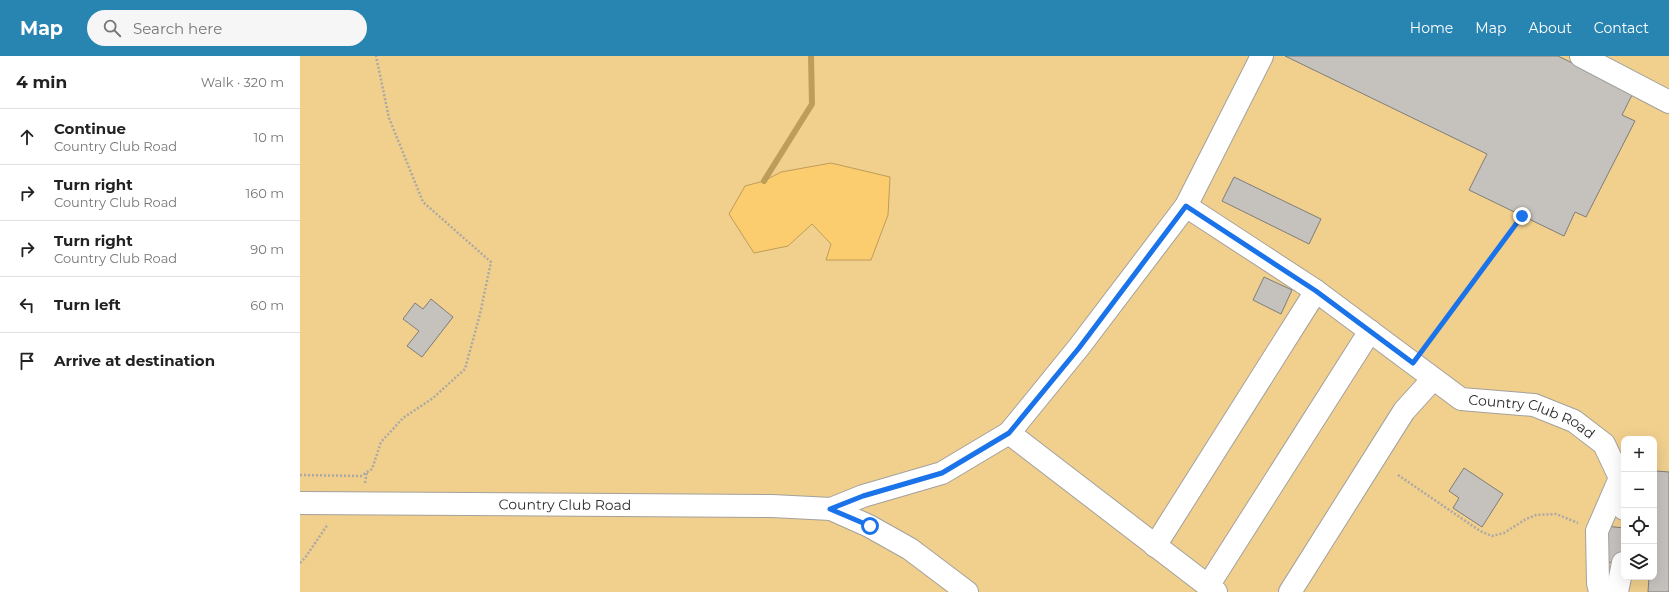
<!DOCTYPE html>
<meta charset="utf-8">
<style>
:root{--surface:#fff;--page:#f6f6f6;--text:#222;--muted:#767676;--line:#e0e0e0;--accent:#2885b2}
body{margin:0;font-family:Montserrat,sans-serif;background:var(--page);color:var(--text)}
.controls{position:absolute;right:12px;bottom:12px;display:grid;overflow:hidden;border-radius:8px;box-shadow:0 4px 16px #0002}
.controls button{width:36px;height:36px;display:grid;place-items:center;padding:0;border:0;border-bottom:1px solid var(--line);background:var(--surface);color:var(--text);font:20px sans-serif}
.stop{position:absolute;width:12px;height:12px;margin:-9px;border:3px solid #1a73e8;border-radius:50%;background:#fff}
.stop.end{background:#1a73e8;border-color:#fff;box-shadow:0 1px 4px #0008}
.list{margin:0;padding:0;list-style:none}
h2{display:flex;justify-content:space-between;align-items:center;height:52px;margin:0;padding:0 16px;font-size:17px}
h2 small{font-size:13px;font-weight:400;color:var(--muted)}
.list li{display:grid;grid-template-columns:26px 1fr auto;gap:12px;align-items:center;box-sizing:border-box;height:56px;padding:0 16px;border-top:1px solid var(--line)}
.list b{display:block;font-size:15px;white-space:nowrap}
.list p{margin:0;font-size:13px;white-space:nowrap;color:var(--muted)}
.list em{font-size:13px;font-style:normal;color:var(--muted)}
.icon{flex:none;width:22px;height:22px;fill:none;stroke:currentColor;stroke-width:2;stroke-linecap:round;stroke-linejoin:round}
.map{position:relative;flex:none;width:1369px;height:536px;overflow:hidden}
header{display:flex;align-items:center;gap:24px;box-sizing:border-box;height:56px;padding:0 20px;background:var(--accent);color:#fff}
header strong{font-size:19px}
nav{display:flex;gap:22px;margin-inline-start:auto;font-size:14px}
.search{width:280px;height:36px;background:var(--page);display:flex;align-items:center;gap:10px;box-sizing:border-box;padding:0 14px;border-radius:22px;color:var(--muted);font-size:15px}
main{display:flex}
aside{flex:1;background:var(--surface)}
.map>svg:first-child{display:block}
.green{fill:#f1cf8d;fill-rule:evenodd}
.water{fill:#fbcd6e;stroke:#be9d5a}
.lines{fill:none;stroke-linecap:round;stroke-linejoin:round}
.stream{stroke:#be9d5a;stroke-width:6}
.building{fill:#c5c2be;stroke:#7f7d79}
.minor-casing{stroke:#a3a19d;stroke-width:24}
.path{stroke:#aaa9a6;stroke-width:2.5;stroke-dasharray:2 2;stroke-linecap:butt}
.minor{stroke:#fff;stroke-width:22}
.route{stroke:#1a73e8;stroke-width:5}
.labels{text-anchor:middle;stroke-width:3;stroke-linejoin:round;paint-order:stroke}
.street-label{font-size:14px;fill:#2e2d2c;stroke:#f4f2ee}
</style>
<header>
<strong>Map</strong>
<div class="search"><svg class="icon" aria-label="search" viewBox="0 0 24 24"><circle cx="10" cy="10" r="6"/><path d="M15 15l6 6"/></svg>Search here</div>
<nav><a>Home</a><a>Map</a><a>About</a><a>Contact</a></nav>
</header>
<main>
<aside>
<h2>4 min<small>Walk · 320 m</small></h2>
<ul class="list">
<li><svg class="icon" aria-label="ahead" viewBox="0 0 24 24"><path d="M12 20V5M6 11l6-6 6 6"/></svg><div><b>Continue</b><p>Country Club Road</p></div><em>10 m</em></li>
<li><svg class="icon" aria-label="right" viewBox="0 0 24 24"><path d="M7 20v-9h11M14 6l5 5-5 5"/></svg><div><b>Turn right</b><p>Country Club Road</p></div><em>160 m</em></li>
<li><svg class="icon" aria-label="right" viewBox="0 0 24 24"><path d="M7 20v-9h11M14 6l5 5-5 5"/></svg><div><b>Turn right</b><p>Country Club Road</p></div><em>90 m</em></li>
<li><svg class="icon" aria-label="left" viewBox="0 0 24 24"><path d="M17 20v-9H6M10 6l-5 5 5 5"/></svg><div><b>Turn left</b></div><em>60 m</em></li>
<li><svg class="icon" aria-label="arrive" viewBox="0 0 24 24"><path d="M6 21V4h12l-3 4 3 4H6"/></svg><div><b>Arrive at destination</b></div></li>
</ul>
</aside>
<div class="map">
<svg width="1369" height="536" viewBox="0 0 1369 536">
<rect width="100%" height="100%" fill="#f4f2ee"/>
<!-- green -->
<path class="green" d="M0 0H1369V536H0ZM1324 383H1354V521H1324Z"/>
<!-- water -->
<path class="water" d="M531 107 590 121 588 159 571 204H526L531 188 512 168 488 190 454 197 429 158 445 130 464 125 481 116Z"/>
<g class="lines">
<!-- stream -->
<path class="stream" d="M464 125 512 48 511 0"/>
</g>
<!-- building -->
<path class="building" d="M985 0H1258L1333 37 1322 59 1335 65 1286 161 1275 156 1264 180 1169 134 1187 98Z
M934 121 1021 163 1009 188 922 145Z
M964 221 992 234 981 258 953 244Z
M131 243 153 261 122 301 107 290 119 275 103 263 115 247 123 253Z
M1164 412 1203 438 1182 471 1153 452 1159 442 1149 435Z
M1356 415 1369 416V536H1348L1349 521H1354Z
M1305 470 1324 472V507L1303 506Z"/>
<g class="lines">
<defs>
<g id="minor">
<path d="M1281 0 1369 46"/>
<path id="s1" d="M886 150 1016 235 1161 343 1234 349 1274 365 1304 388 1321 424 1324 453"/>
<path d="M709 377 916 536"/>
<path id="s2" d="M0 447 472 450 531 453 569 470 610 493 667 536"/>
<path d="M531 453 563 440 642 417 709 377 779 291 886 150 962 0"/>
<path d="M855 490 1016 235"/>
<path d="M908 530 1070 275"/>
<path d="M990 536 1104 355 1133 323"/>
<path d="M1300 536 1298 527 1297 475 1320 422"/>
<path d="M1317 536 1323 507"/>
</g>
</defs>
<!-- minor casing -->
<use href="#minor" class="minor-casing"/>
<!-- path -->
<path class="path" d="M1125 291 1222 160
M0 419 61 420 72 413 81 386 103 362 133 342 165 313 180 258 191 206 123 146 89 62 76 0
M1098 419 1180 475 1192 480 1204 477 1226 463 1236 459 1256 458 1278 467
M65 427 67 416
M0 507 5 502 28 468"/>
<!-- minor -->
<use href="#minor" class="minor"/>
</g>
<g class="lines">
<!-- route -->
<path class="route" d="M570 470 530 453 563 440 642 417 709 377 779 292 886 150 1016 235 1113 307 1222 160"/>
</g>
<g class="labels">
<!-- street labels -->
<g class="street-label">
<text dy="5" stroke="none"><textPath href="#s1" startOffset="410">Country Club Road</textPath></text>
<text dy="5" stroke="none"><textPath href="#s2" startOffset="265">Country Club Road</textPath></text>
</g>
</g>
</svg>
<div class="controls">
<button>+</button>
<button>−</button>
<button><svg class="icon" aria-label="locate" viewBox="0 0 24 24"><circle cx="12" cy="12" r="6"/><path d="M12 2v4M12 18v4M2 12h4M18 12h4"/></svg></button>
<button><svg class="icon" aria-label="layers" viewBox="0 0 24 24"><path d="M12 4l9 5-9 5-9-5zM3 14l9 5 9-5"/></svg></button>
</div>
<div class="stop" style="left:570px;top:470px"></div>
<div class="stop end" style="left:1222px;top:160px"></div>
</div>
</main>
